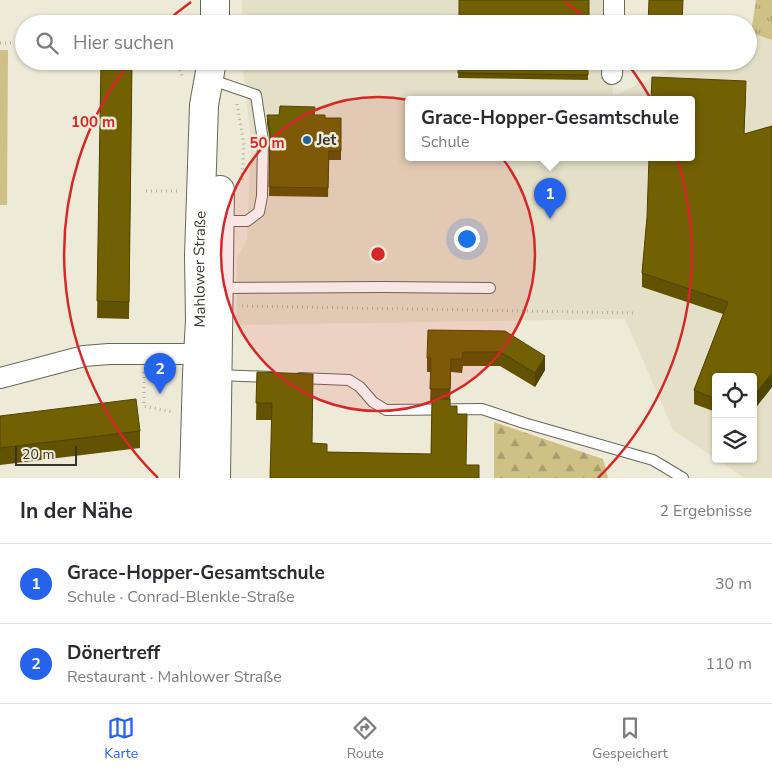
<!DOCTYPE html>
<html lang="de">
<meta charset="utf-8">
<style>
:root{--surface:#fff;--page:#f2f2f3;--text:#2b2b33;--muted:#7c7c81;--line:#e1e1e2;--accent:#2563eb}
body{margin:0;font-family:"Nunito Sans",sans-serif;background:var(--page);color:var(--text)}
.controls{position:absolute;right:15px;bottom:15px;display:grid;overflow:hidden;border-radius:5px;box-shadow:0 1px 4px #0004}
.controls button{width:45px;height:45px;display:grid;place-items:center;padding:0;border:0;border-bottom:1px solid var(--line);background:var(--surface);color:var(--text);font:25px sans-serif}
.scale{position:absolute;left:15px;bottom:12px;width:62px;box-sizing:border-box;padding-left:5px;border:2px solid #36342d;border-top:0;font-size:14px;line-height:18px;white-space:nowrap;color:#36342d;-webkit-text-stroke:4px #eeead8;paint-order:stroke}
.you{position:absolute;left:466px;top:238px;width:18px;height:18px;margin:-12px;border:4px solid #fff;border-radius:50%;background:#1a73e8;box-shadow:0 0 0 8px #1a73e833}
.badge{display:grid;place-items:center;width:32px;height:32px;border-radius:50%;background:var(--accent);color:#fff;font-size:16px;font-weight:700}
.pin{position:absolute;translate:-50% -41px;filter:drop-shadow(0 1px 2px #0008)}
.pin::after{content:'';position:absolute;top:26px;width:18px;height:15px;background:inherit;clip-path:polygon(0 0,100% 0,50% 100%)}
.popup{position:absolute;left:405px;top:96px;width:290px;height:65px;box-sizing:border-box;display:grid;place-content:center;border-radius:5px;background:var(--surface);filter:drop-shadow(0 1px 4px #0005);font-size:16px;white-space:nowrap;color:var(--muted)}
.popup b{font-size:19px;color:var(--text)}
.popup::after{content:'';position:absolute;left:50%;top:100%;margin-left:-10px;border:10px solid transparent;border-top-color:var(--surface)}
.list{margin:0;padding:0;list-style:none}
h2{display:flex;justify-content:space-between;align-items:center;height:65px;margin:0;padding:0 20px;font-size:21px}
h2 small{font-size:16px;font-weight:400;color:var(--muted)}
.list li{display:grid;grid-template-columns:32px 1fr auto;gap:15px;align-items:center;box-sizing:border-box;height:80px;padding:0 20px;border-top:1px solid var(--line)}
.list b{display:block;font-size:19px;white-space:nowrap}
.list p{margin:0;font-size:16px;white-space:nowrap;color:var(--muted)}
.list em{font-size:16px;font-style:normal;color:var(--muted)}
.icon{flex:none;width:28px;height:28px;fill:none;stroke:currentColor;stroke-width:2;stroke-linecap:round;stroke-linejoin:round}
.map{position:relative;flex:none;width:772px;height:478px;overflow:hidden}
.search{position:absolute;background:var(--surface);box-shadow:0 1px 4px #0004;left:15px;right:15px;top:15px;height:55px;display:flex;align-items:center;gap:12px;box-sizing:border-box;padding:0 18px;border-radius:28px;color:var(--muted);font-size:19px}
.sheet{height:225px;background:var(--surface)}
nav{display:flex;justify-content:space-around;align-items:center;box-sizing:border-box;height:70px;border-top:1px solid var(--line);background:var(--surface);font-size:14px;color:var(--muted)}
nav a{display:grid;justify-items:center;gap:2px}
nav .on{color:var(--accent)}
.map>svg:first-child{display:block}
.built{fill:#e4e0c7;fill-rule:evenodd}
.grass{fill:url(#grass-tufts)}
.forest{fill:url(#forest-firs)}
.park{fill:#cec185}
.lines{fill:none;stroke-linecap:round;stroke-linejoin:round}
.service-casing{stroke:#6a6758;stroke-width:12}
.minor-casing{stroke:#6a6758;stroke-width:22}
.secondary-casing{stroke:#6a6758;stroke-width:30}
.path{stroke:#b1aea0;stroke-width:3;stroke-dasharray:1 4;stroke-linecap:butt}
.service{stroke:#fff;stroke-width:10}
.minor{stroke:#fff;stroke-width:20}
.secondary{stroke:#fff;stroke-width:28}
.wall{fill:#625302}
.shaded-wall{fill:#504401}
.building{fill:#726102;stroke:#504401}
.ring{fill:none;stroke:#d62828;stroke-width:2.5}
.poi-dot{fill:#216399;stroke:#eeead8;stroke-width:2}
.labels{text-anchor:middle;stroke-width:5;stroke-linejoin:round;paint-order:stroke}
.poi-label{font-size:15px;font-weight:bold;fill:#36342d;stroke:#eeead8;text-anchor:start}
.street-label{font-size:15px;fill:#36342d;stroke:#eeead8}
.centre{fill:#d62828;stroke:#eeead8;stroke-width:2.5}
.ring-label{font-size:15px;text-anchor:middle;font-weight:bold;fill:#d62828;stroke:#eeead8;stroke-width:5;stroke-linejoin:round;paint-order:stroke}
</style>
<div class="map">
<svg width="772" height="478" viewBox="0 0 772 478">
<defs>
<pattern id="grass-tufts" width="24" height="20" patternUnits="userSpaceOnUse" patternTransform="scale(1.25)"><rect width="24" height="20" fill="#cec185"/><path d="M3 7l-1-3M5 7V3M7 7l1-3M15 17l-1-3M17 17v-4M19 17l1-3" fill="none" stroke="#a89e6d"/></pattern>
<pattern id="forest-firs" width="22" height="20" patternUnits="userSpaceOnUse" patternTransform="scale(1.25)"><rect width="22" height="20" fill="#cec185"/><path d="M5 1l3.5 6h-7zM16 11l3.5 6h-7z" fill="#a89e6d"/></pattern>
</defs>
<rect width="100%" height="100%" fill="#eeead8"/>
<!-- built -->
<path class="built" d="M242 0H614V24H242Z
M751 33 772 40V478H744L716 459H753V377H716V459L673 430 625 319 236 325 237 258 247 239 251 141 242 61H613V96L689 61H748V35ZM409 100H691V158H409Z"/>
<!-- grass -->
<path class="grass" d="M756 0H772V40L751 33Z"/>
<!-- forest -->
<path class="forest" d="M494 422 603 459 608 478H494Z"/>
<!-- park -->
<path class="park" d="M0 50H8L7 205H0Z"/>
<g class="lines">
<defs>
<path id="service" d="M218 82 256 95 263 141 262 196 259 212 247 221H221
M219 288 383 287 490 288
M218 375 271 377
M300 378 349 380 360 387 373 402 386 410 482 409 524 423 653 460 683 478"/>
<path id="minor" d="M614 24V0
M612 74 613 61
M0 378 84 356 109 354H211"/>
<g id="secondary">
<path d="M215 0V24"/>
<path id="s1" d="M194 478 197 374 200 320 199 256 204 105 212 61"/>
<path d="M216 478 220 190"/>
</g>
</defs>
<!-- service casing -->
<use href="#service" class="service-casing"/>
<!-- minor casing -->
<use href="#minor" class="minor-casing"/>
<!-- secondary casing -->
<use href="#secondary" class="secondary-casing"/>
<!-- path -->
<path class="path" d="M0 43H24
M175 61 181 72 183 79
M237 104 244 145 242 180
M146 191H178
M242 306 636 313
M144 372V406L173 412"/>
<!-- service -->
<use href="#service" class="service"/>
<!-- minor -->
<use href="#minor" class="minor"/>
<!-- secondary -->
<use href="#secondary" class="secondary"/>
</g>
<!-- wall -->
<path class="wall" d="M459 61H588V80L458 78Z
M101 62H132L129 319 97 318Z
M746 94 744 134 772 126V387L753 411 716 377V412L694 404V390L723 314 642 287V273L647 217Z
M267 115H315L325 118H341V160H329L328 197 269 196 270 140 267 124Z
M505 331 545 370 535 387 500 366H463L462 373 451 372 450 406 457 414 466 465 270 478 272 420H256L257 372 312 443 327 452 431 454 432 403H430L431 372H427V358Z
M0 416 140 431V448L0 465Z"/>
<!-- shaded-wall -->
<path class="shaded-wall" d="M545 356V370L535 387V373Z
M772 373V387L753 411V397Z"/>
<!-- building -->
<path class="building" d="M459 0H589V24H459Z
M649 0H683L682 24H648Z
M459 61H588V75L458 73Z
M101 62H132L129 302 97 301Z
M652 77 746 81 744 134 772 126V373L753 397V377H716V399L694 390 728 302 642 273 647 217 649 158H691V100H651Z
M280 106 315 107 314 115H325V118H341V151H329L328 188 269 187 270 132 267 115H279Z
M428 330 505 331 545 356 535 373 500 352H463L462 359H451L450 389H430L431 358H427Z
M257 372 313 374 312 443 327 444V452L431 454 432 399H450V406H457V414H467L466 465H479V478H270L272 403H256Z
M136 399 140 431 0 448V416Z"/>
<!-- distance rings -->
<circle cx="378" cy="254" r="157" fill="#d62828" fill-opacity=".12"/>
<g class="ring">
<circle cx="378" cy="254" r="157"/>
<path d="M158 478A314 314 0 0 1 129 63M166 22A314 314 0 0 1 191 2M565 2A314 314 0 0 1 590 22M627 63A314 314 0 0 1 598 478"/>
</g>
<!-- markers -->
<circle class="poi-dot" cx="307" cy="140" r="5"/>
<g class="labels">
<!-- poi labels -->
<g class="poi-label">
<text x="317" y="145">Jet</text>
</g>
<!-- street labels -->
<g class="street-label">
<text dy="5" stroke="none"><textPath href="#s1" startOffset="209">Mahlower Straße</textPath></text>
</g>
</g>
<circle cx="378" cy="254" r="8" class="centre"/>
<g class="ring-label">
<text x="93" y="127">100 m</text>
<text x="267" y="148">50 m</text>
</g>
</svg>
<div class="controls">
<button><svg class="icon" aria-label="locate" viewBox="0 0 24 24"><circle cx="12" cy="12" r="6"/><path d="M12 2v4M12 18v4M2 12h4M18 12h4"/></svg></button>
<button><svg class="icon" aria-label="layers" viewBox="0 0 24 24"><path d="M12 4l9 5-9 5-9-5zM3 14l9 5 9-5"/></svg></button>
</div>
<div class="scale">20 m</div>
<div class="you"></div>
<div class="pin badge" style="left:550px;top:219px">1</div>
<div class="popup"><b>Grace-Hopper-Gesamtschule</b>Schule</div>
<div class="pin badge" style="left:160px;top:394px">2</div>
<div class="search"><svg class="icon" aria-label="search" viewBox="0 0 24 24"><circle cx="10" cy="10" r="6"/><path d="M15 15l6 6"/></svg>Hier suchen</div>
</div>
<section class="sheet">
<h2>In der Nähe<small>2 Ergebnisse</small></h2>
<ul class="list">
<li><span class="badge">1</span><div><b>Grace-Hopper-Gesamtschule</b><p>Schule · Conrad-Blenkle-Straße</p></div><em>30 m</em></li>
<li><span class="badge">2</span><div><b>Dönertreff</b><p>Restaurant · Mahlower Straße</p></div><em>110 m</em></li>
</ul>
</section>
<nav>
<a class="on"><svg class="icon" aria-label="map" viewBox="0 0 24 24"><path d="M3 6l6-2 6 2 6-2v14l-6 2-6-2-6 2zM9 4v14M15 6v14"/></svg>Karte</a>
<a><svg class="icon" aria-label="directions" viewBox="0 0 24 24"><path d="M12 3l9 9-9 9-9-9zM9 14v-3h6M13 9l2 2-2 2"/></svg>Route</a>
<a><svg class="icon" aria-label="saved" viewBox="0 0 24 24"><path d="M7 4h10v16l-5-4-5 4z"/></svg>Gespeichert</a>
</nav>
